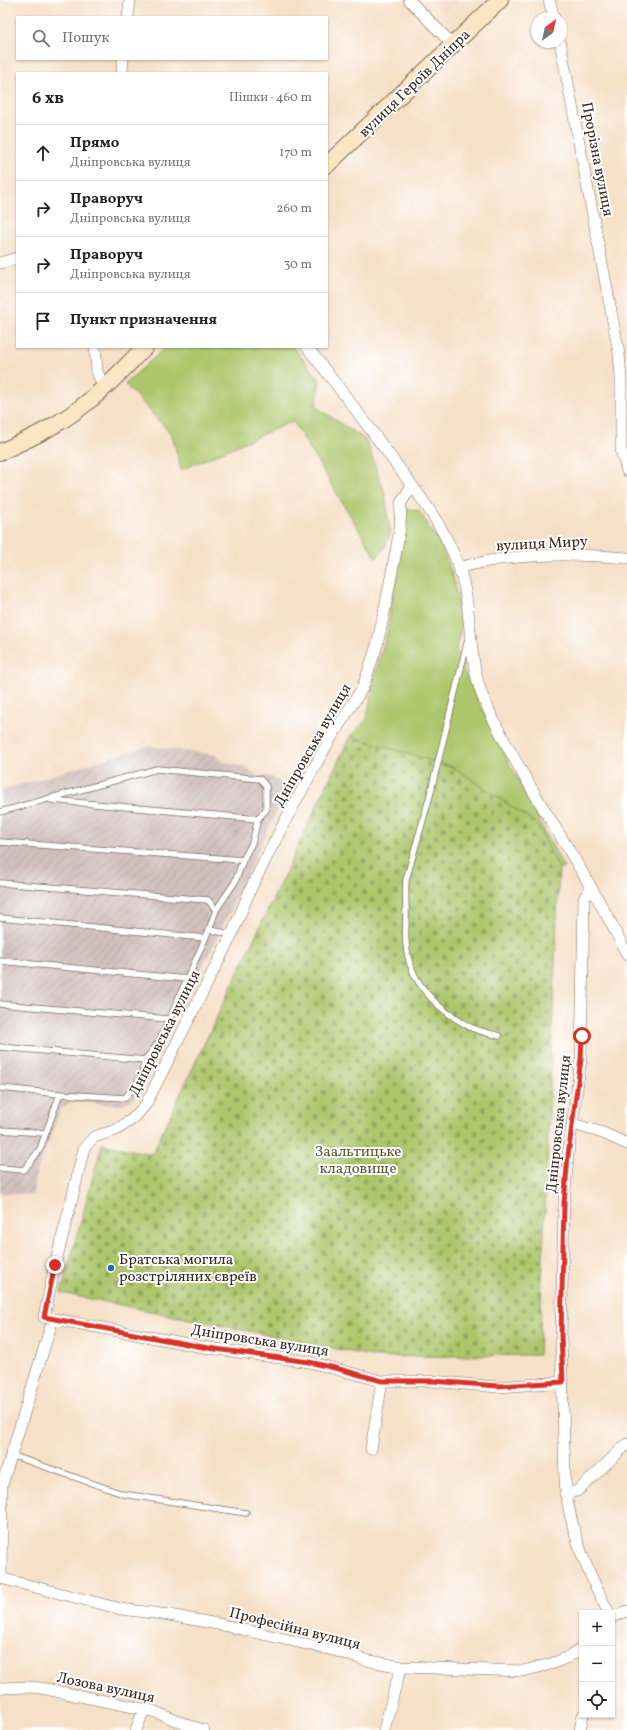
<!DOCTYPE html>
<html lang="uk">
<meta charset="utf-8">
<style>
:root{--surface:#fff;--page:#f2f2f2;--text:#222;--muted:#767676;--line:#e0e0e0}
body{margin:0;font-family:Vollkorn,serif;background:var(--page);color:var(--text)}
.controls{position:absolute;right:12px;bottom:12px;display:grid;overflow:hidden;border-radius:0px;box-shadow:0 1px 3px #0004}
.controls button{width:36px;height:36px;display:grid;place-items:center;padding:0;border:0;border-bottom:1px solid var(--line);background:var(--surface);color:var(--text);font:20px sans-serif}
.compass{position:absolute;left:531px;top:12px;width:36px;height:36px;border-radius:50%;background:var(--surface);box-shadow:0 1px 3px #0004;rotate:33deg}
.stop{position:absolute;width:12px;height:12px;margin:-9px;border:3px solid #d93025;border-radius:50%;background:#fff}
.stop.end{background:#d93025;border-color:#fff;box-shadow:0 1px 4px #0008}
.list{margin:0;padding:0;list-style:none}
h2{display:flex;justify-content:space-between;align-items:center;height:52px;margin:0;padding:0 16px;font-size:17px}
h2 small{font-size:13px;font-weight:400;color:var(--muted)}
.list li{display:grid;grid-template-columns:26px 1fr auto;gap:12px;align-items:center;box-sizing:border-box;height:56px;padding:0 16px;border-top:1px solid var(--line)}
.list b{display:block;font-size:15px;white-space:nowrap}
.list p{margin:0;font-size:13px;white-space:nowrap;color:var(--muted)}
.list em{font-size:13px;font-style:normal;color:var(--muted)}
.icon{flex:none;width:22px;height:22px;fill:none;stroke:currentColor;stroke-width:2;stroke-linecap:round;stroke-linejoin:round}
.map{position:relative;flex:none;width:627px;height:1730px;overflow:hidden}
.search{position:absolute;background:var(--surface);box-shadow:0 1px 3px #0004;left:16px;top:16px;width:312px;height:44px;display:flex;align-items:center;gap:10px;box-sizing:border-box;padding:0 14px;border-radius:0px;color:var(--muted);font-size:15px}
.panel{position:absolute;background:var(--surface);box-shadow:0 1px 3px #0004;left:16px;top:72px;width:312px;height:276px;border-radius:0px}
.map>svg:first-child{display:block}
.built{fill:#f4d3c1}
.industrial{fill:url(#industrial-furrows)}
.grass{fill:#adc66c;stroke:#747845}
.cemetery{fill:url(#cemetery-stones);stroke:#747845}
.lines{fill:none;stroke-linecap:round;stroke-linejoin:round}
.service-casing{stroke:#7c6a59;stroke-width:7}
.minor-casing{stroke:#7c6a59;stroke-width:12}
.secondary-casing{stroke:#7c6a59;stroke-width:18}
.service{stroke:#fff;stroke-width:5.5}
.minor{stroke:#fff;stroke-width:11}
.secondary{stroke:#fbe6c4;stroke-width:16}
.route{stroke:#d93025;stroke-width:5}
.poi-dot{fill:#1f6fb2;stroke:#fff;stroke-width:1.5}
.labels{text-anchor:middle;stroke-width:4;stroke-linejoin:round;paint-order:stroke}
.street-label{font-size:15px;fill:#3b2a1e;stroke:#fff}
.park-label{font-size:15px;fill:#5d5935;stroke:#fff}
.poi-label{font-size:15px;fill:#3b2a1e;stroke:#fff;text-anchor:start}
</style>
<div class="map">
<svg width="627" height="1730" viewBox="0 0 627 1730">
<defs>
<pattern id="industrial-furrows" width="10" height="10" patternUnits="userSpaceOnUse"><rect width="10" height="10" fill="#d0c0bc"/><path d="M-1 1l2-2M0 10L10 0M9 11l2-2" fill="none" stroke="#b4a5a1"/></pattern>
<pattern id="cemetery-stones" width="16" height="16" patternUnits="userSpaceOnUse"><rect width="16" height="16" fill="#adc66c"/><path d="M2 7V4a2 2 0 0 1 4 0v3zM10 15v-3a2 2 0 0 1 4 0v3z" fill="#8ea158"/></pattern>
</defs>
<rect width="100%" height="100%" fill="#fff"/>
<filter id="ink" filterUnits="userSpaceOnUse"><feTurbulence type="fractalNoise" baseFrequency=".025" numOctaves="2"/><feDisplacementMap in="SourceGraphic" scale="8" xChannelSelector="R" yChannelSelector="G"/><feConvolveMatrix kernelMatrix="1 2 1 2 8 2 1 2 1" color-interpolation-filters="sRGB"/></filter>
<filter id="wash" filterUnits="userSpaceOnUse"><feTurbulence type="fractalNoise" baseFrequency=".012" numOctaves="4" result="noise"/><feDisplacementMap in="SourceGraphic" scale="16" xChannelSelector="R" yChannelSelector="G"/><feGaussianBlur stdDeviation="0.9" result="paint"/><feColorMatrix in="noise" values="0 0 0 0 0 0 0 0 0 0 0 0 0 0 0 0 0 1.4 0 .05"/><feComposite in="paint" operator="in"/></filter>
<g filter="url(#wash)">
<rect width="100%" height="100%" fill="#f6e0c7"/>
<!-- built -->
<path class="built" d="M432 0H458L444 13Z"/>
<!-- industrial -->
<path class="industrial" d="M148 746 216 755 224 762 248 768 256 776H269L288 787 220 932 135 1098 121 1105 70 1102 61 1109 34 1180 33 1195 0 1193V791Z"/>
<!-- grass -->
<path class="grass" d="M166 347H293L320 380 316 407 366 440 385 493 390 534 384 549 376 558 293 421 181 470 172 435 125 384Z
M406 508 419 511 441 545 453 577 458 600 461 627 456 649 464 671 503 751 564 868H559L537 824 455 768 350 736 367 719 374 677 387 633Z"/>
<!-- cemetery -->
<path class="cemetery" d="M350 736 455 768 537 824 559 868 539 1355 376 1357 61 1293 102 1144 152 1154Z"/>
</g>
<g filter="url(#ink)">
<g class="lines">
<defs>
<path id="service" d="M468 639 429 799 406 880C405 892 406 902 406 914 406 924 405 934 406 944 409 983 438 1010 470 1027 480 1032 490 1033 499 1036
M51 800 258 819
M0 812 157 769 260 779 266 786V810L258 819 252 843 243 860 235 882 216 910
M0 842 243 860
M0 883 208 900 216 910 209 930 159 1042 145 1060 141 1077 125 1098 60 1094 40 1149 24 1170 0 1168
M0 918 205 938
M209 930 232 934
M0 961 187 979
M0 1004 168 1019
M0 1047 145 1060
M0 1088 60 1094
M0 1130 45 1133
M11 1455 123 1494 246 1513"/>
<path id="minor" d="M409 0 453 45
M549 0 554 18
M128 17 130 0
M560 42 619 353 621 378V450L627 471
M122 73 123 59
M0 263 17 258
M95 347 97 371 104 389
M307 347C337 385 367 424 396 464 420 496 446 529 459 568 474 611 466 660 485 702 526 790 586 868 627 955
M412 485 401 503 400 527 396 551 383 618 377 645 363 687 326 746 285 821 251 888 232 934 146 1104 134 1118 116 1130 94 1137 84 1148 71 1203 55 1265 44 1317 209 1348 309 1362 382 1381H432L498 1387 563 1382
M459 568C512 552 572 553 627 558
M592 890 587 893 584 899 581 1059 568 1155 564 1203 561 1336 565 1480C568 1527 587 1572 609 1613
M573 1124 603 1133 627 1144
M371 1449 382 1381
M565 1494 577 1491 582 1487 627 1444
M0 1578 121 1609 169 1615 223 1625 337 1651 365 1660 402 1667 523 1671 551 1664 566 1658 582 1648
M1 1579 2 1485 53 1319
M612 1617 627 1611
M0 1688 29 1687 41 1688 153 1711 187 1725 204 1730
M136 1730 144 1709
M384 1730 397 1680 402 1667
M580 1730 583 1715"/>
<path id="secondary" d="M327 165 500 0
M0 452C32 438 63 423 90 400 110 384 127 365 145 347"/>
</defs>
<!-- service casing -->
<use href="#service" class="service-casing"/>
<!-- minor casing -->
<use href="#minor" class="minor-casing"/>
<!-- secondary casing -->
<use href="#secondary" class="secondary-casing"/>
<!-- service -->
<use href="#service" class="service"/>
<!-- minor -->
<use href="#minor" class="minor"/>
<!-- secondary -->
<use href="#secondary" class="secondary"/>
</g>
</g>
<g class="lines" filter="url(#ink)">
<!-- route -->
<path class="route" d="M55 1265 44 1317 208 1348 309 1362 339 1369 382 1381H432L498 1386 563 1382 561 1336 564 1203 568 1155 581 1059 582 1036"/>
</g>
<!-- markers -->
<circle class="poi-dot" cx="111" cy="1268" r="4"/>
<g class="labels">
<!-- street labels -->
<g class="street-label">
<text transform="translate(414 83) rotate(-44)" y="5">вулиця Героїв Дніпра</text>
<text transform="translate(598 159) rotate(79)" y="5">Прорізна вулиця</text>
<text transform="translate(542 543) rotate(-3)" y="5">вулиця Миру</text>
<text transform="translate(312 745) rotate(-60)" y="5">Дніпровська вулиця</text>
<text transform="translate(164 1033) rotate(-63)" y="5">Дніпровська вулиця</text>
<text transform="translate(558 1124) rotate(-84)" y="5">Дніпровська вулиця</text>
<text transform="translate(260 1340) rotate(9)" y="5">Дніпровська вулиця</text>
<text transform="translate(295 1628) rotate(14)" y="5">Професійна вулиця</text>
<text transform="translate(106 1687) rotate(12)" y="5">Лозова вулиця</text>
</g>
<!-- park labels -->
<g class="park-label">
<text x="358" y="1156">Заальтицьке<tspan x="358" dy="17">кладовище</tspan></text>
</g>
<!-- poi labels -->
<g class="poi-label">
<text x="119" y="1264">Братська могила<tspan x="119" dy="17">розстріляних євреїв</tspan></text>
</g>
</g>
</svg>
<div class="controls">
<button>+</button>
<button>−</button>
<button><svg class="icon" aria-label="locate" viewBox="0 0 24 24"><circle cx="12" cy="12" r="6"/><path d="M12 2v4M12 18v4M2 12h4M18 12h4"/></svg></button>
</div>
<svg class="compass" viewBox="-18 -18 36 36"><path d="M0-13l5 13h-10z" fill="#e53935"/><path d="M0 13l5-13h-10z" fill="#767676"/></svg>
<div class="stop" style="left:582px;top:1036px"></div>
<div class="stop end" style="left:55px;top:1265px"></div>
<div class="search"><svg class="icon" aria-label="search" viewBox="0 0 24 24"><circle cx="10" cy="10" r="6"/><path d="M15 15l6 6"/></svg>Пошук</div>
<section class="panel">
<h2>6 хв<small>Пішки · 460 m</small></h2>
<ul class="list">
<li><svg class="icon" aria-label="ahead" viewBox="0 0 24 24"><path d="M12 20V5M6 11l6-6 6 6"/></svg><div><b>Прямо</b><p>Дніпровська вулиця</p></div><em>170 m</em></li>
<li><svg class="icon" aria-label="right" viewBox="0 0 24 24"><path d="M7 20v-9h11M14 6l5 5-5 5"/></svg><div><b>Праворуч</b><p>Дніпровська вулиця</p></div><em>260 m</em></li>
<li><svg class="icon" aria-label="right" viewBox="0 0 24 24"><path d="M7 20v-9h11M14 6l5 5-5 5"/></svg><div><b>Праворуч</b><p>Дніпровська вулиця</p></div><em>30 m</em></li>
<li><svg class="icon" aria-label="arrive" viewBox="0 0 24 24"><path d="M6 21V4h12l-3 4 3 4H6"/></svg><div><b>Пункт призначення</b></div></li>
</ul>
</section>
</div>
